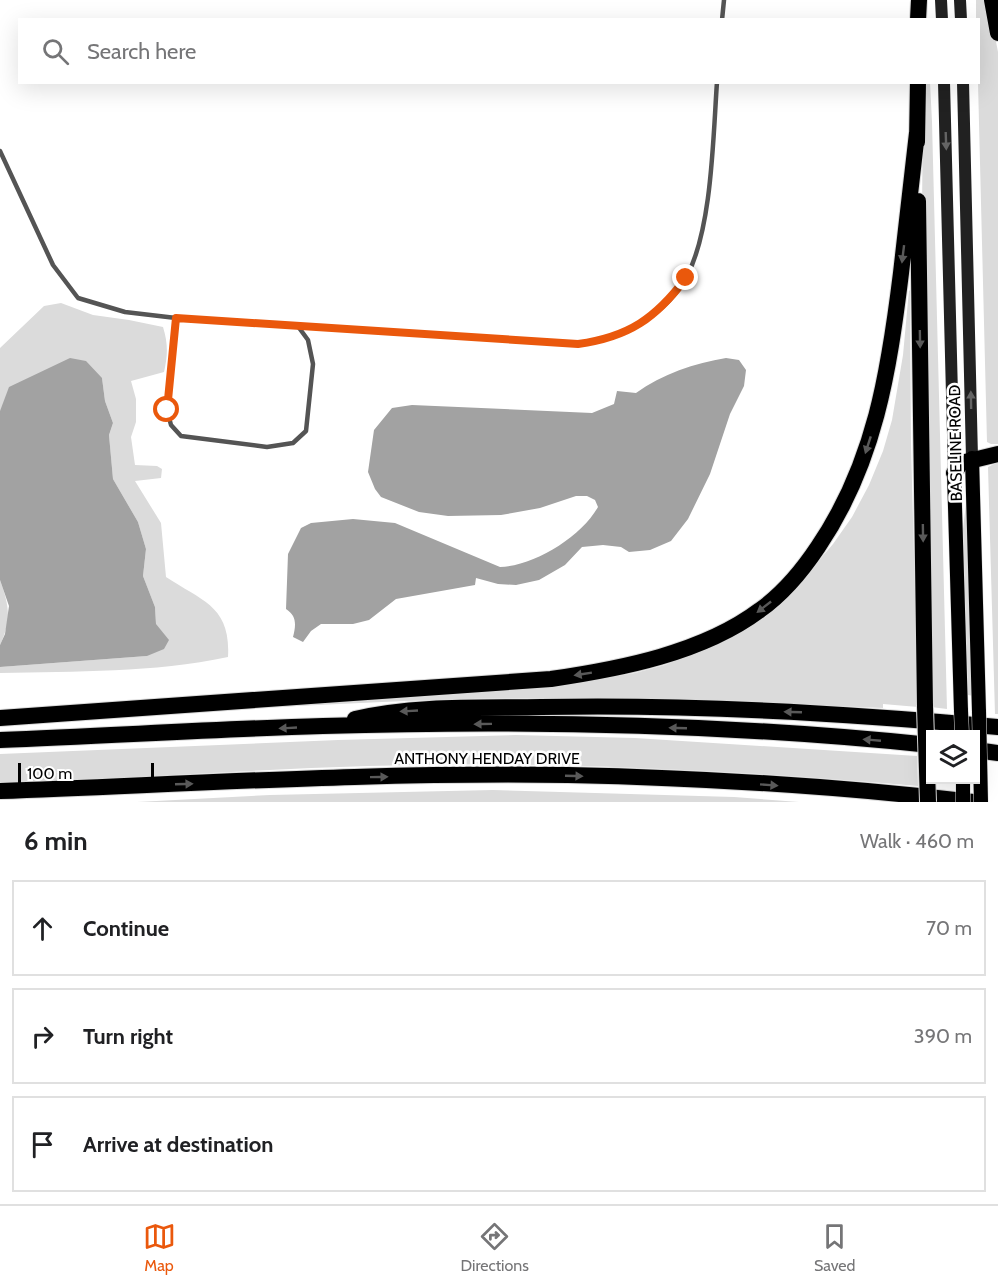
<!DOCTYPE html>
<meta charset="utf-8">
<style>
:root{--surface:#fff;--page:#f2f2f2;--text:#202124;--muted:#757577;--line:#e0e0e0;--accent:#ea580c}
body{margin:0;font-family:Cabin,sans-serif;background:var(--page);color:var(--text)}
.controls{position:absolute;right:18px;bottom:18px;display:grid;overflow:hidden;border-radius:0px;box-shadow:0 6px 24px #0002}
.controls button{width:54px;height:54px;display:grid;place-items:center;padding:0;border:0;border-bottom:2px solid var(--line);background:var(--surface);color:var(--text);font:30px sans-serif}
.scale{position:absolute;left:18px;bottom:15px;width:136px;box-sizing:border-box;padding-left:6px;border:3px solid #000;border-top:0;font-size:16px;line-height:21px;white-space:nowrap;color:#000;-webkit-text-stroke:4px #fff;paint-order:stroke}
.stop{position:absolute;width:18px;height:18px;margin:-14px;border:4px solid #ea580c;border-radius:50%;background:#fff}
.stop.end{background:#ea580c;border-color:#fff;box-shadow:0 2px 6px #0008}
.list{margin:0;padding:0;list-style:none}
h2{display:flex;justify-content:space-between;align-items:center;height:78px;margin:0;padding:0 24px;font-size:26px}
h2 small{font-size:20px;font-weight:400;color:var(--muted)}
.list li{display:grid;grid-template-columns:39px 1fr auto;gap:18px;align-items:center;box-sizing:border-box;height:96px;margin:0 12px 12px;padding:0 12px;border:2px solid var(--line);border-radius:0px}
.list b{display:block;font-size:22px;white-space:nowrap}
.list em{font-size:20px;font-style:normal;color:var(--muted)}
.icon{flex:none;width:33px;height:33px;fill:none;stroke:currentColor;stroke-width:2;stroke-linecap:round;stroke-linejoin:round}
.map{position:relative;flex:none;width:998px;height:802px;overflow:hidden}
.search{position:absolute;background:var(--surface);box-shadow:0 6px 24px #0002;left:18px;right:18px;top:18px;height:66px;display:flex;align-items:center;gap:15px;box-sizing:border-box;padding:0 21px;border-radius:0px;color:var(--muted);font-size:22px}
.sheet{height:402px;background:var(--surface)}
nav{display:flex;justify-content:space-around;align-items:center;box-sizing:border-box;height:84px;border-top:2px solid var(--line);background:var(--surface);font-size:16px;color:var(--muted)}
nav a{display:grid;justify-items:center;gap:3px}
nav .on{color:var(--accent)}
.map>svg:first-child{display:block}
.green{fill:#dbdbdb}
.water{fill:#a2a2a2}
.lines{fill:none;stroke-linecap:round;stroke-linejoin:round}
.primary-casing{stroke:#dbdbdb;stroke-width:15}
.motorway-casing{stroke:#dbdbdb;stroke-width:18}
.service{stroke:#545454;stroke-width:4.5}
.secondary{stroke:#212121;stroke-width:12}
.primary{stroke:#000;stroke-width:14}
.motorway{stroke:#000;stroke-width:16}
.primary-bridge-casing{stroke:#dbdbdb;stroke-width:15;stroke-linecap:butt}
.motorway-bridge-casing{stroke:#dbdbdb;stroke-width:18;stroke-linecap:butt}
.primary-bridge{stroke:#000;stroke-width:14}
.motorway-bridge{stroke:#000;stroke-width:16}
.oneway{fill:#646464}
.oneway2{fill:#595959}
.route{stroke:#ea580c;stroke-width:8}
.labels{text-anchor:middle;stroke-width:5;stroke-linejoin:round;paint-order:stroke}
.street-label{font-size:16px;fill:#000;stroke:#fff}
</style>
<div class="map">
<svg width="998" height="802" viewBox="0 0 998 802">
<rect width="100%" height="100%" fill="#fff"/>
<!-- green -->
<path class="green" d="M976 0H988L998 52V444H991L987 442 978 83V20L976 19Z
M930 82 932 122 947 709 931 707 921 353 923 83Z
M909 290 910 291 911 444 918 707 883 704V708C770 703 657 697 543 698 445 698 347 704 249 708L588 681 635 673 665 665 705 649 809 572 833 544 852 517 869 485 883 451 892 420 903 355Z
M61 303 93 315 129 320 163 327C168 343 168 355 164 372L131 381 136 399V422L131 437 135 465 157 466 162 469 161 478 135 481 161 523 166 577C202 601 231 606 228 657 153 673 76 671 0 673V667L147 656 156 624 155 607 143 576 146 549 138 522 113 479 109 435 113 423 105 401 102 378 0 411V348L44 306Z
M998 462V714H995L988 467Z
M968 503 974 696 968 695 963 529 966 504Z
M0 580C9 605 12 620 0 645Z
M516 735 635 738 917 756 918 786C796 775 672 768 549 765 366 761 183 775 0 785V754L338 740Z
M493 790 734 797 799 802H137L270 795Z"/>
<!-- water -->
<path class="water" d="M70 358 86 361 102 378 105 401 113 423 109 435 113 479 138 522 146 549 143 576 155 607 156 624 169 640 164 649 147 656 0 667V645L5 634 9 606 0 580V411L9 387Z
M726 358 739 360 746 370 744 386 730 414 710 474 688 519 671 541 650 550 629 552 621 547 603 545 582 547 565 565 539 580 516 585 498 584 476 578 475 585 396 599 369 620 353 624H321L311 631 303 642 293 637C296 625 297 616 286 609L288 554 301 528 311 523 353 519 395 523 500 567C534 566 581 537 598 507L595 500 587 496H576L540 508 501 515 448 516 419 512 381 497 375 489 368 472 374 430 392 408 412 405 592 413 614 404 617 391 636 393C662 374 695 363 726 358Z"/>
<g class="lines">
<defs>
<path id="primary" d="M972 458 979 712
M954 473 961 711"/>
<path id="motorway" d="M992 0 998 33
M918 20 919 0
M917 142 918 82
M918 201 925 707
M954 473 961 463 998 454
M0 718 551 679C620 669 703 653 760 610 784 593 802 571 818 547 875 463 889 371 901 273 906 226 912 180 917 133
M355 719C416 705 479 708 541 707 693 704 846 713 998 727
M0 740C108 736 215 729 323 726 525 720 729 724 930 745
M976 750 998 753
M0 791C189 784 378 772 568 775 703 778 839 786 973 802"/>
</defs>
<!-- primary casing -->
<use href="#primary" class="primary-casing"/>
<!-- motorway casing -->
<use href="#motorway" class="motorway-casing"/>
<!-- service -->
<path class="service" d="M722 20 724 0
M0 151 53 265 78 298 125 312 176 318 297 325 308 340 313 364 306 431 293 443 267 447 181 436 171 425 167 410 176 318
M297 325 578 344C622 338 666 316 687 276 712 228 713 138 717 82"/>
<!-- secondary -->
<path class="secondary" d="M941 0 942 20
M960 0 961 20
M944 82 954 473
M963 82 972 458"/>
<!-- primary -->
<use href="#primary" class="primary"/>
<!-- motorway -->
<use href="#motorway" class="motorway"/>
<defs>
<path id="primary-bridge" d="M961 711 962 734
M979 712 981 802
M963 780V802"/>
<path id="motorway-bridge" d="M925 707 928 802"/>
</defs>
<!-- primary-bridge casing -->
<use href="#primary-bridge" class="primary-bridge-casing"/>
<!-- motorway-bridge casing -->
<use href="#motorway-bridge" class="motorway-bridge-casing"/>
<!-- primary-bridge -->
<use href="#primary-bridge" class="primary-bridge"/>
<!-- motorway-bridge -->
<use href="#motorway-bridge" class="motorway-bridge"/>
</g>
<!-- one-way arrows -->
<defs><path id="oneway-solid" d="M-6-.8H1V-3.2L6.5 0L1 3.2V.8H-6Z" transform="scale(1.5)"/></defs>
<g class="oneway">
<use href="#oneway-solid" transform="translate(946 141) rotate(88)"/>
<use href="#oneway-solid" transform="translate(971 400) rotate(-91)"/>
</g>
<g class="oneway2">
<use href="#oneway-solid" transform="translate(903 254) rotate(97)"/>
<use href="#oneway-solid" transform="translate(920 339) rotate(89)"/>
<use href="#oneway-solid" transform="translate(868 445) rotate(108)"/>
<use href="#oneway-solid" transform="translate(923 533) rotate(89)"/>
<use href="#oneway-solid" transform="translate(764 607) rotate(142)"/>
<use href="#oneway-solid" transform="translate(583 674) rotate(171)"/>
<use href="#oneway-solid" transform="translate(409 711) rotate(177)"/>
<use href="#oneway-solid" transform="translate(793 712) rotate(-178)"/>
<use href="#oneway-solid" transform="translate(483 724) rotate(179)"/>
<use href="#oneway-solid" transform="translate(288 728) rotate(177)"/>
<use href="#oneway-solid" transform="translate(678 728) rotate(-178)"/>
<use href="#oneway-solid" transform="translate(872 740) rotate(-175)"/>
<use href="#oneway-solid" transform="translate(574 776) rotate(2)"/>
<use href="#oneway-solid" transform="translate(379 777) rotate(-1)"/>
<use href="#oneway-solid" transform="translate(184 784) rotate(-2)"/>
<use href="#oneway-solid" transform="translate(769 785) rotate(4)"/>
</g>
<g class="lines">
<!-- route -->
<path class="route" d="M167 410 176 318 578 344C629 337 656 318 686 278"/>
</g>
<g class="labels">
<!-- street labels -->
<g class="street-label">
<text transform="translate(955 443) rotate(-91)" y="6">BASELINE ROAD</text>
<text x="487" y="764">ANTHONY HENDAY DRIVE</text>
</g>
</g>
</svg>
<div class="controls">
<button><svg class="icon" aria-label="layers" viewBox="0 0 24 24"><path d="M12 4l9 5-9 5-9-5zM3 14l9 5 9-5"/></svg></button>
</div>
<div class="scale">100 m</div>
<div class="stop" style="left:167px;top:410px"></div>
<div class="stop end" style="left:686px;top:278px"></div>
<div class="search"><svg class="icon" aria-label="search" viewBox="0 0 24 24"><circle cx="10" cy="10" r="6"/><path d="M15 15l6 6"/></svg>Search here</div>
</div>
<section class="sheet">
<h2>6 min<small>Walk · 460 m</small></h2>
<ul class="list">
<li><svg class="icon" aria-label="ahead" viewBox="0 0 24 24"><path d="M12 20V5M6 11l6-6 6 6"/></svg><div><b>Continue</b></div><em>70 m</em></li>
<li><svg class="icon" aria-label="right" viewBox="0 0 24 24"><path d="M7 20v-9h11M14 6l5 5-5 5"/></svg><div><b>Turn right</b></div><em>390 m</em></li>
<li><svg class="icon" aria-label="arrive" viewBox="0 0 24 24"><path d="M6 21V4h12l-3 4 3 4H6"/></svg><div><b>Arrive at destination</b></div></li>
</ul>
</section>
<nav>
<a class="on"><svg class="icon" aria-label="map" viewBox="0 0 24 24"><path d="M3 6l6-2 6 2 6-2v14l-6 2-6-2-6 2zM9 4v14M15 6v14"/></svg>Map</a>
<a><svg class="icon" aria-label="directions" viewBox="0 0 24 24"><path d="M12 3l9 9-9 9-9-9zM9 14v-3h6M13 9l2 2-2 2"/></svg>Directions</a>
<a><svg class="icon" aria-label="saved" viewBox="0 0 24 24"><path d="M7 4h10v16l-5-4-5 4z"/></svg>Saved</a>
</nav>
